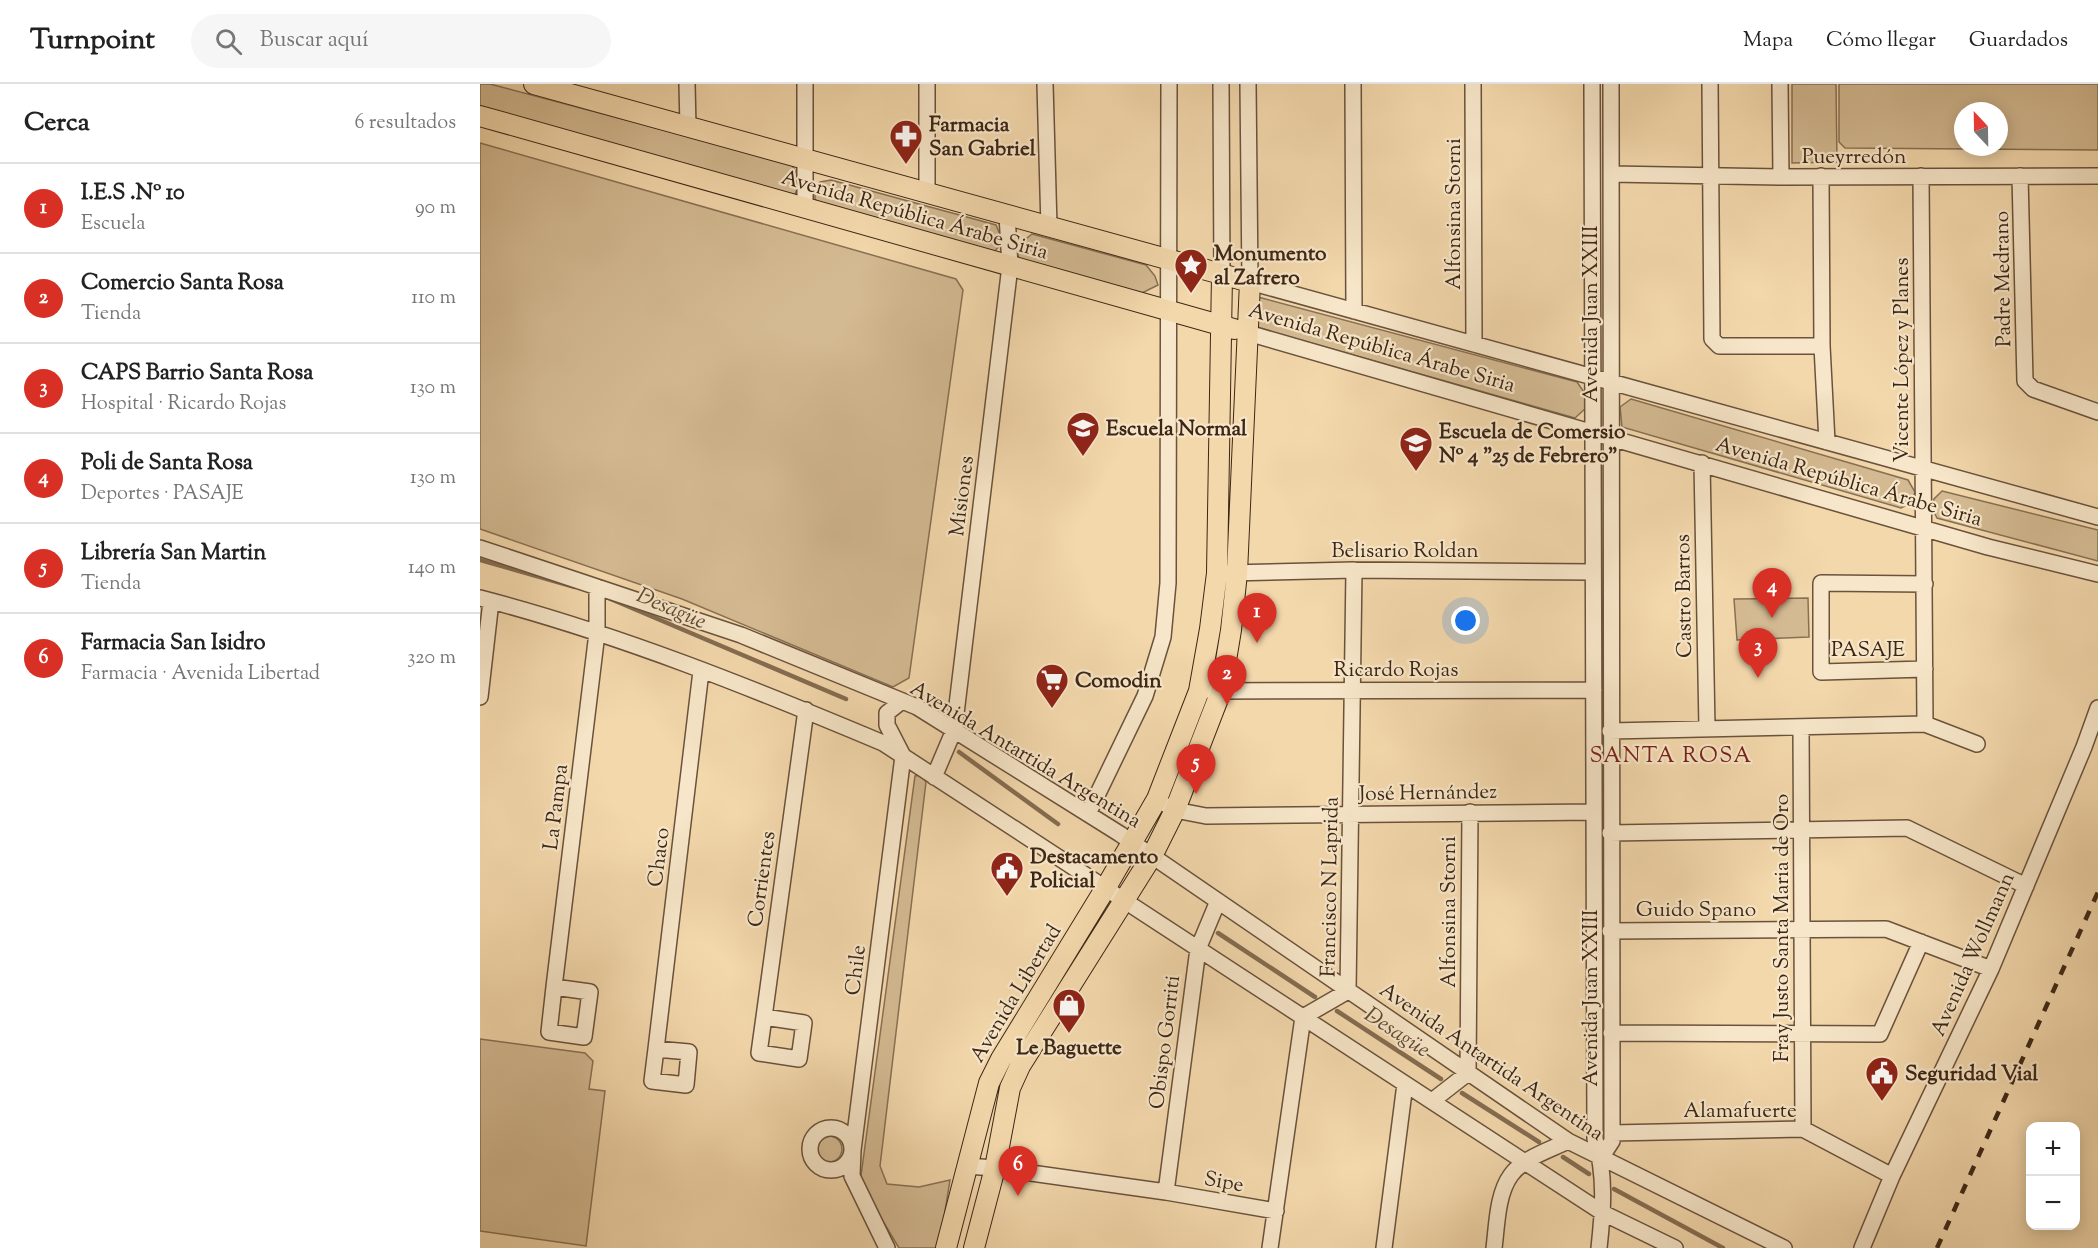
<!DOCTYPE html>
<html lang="es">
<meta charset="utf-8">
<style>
:root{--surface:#fff;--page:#f6f6f6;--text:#222;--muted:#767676;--line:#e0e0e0;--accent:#d93025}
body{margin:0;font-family:"Sorts Mill Goudy",serif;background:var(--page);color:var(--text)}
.controls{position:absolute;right:18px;bottom:18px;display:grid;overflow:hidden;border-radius:12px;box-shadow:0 3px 15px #0003}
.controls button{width:54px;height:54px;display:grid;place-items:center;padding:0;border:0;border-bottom:2px solid var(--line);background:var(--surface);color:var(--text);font:30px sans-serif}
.compass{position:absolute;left:1474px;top:18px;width:54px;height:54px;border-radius:50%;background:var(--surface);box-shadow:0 3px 15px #0003;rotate:338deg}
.you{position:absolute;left:986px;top:537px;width:21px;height:21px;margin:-15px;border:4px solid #fff;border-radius:50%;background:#1a73e8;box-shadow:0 0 0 9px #1a73e833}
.badge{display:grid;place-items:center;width:39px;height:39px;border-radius:50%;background:var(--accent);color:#fff;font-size:20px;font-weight:700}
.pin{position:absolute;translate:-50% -50px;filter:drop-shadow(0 2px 3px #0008)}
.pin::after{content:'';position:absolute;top:32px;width:21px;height:18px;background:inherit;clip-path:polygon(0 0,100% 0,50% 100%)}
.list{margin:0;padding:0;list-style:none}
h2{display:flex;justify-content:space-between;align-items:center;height:78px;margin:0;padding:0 24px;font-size:26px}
h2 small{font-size:20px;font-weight:400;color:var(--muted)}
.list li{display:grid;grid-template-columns:39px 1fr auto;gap:18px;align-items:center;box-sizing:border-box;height:90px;padding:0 24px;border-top:2px solid var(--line)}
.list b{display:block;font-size:22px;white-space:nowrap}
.list p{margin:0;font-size:20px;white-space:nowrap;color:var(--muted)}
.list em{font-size:20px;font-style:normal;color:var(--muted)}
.icon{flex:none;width:33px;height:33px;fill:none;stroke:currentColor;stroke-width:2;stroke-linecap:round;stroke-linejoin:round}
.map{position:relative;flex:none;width:1618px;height:1164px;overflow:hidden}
header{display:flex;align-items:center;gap:36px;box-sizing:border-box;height:84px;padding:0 30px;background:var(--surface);border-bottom:2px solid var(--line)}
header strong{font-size:28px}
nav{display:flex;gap:33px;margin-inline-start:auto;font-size:21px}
.search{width:420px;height:54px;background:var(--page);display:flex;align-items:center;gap:15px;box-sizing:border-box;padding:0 21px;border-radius:33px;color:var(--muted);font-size:22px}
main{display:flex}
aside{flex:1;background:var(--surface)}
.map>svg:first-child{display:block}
.green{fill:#d4ba92;stroke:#887054;stroke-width:1.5;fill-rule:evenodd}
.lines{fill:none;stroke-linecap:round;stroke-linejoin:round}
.stream{stroke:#856c51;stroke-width:4.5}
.minor-casing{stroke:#6a523c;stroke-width:18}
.major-casing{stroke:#3c2616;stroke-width:22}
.minor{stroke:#f7e6c9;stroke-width:15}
.major{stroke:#f3d8ac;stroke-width:20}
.rail{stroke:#3c2616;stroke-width:4.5;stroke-dasharray:10 10;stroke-linecap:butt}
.labels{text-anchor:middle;stroke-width:4.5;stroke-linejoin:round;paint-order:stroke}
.poi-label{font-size:21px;font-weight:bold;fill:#3c2616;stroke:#f7e6c9;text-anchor:start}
.street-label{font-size:21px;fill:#3c2616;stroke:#f7e6c9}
.water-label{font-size:22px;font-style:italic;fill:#604934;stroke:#f7e6c9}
.neighbourhood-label{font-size:22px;letter-spacing:1.5px;fill:#7a1f14;stroke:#f7e6c9}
</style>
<header>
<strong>Turnpoint</strong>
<div class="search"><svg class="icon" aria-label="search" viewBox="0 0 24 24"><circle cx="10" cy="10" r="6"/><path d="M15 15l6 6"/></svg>Buscar aquí</div>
<nav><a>Mapa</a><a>Cómo llegar</a><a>Guardados</a></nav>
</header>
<main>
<aside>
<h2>Cerca<small>6 resultados</small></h2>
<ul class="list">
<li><span class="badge">1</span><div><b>I.E.S .Nº 10</b><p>Escuela</p></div><em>90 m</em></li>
<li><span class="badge">2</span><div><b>Comercio Santa Rosa</b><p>Tienda</p></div><em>110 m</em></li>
<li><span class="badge">3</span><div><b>CAPS Barrio Santa Rosa</b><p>Hospital · Ricardo Rojas</p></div><em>130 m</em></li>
<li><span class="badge">4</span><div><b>Poli de Santa Rosa</b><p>Deportes · PASAJE</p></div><em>130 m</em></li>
<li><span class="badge">5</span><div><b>Librería San Martin</b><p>Tienda</p></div><em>140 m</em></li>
<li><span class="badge">6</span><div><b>Farmacia San Isidro</b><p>Farmacia · Avenida Libertad</p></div><em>320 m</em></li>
</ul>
</aside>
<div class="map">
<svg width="1618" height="1164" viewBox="0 0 1618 1164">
<rect width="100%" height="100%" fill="#f3d8ac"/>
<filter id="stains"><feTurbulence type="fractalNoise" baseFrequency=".00333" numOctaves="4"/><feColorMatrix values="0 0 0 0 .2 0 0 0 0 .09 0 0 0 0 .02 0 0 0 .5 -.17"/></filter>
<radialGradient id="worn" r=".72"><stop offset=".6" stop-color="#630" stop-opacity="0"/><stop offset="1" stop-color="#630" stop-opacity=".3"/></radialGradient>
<!-- green -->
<path class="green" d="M0 0H10L311 80C319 91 321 98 315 110L304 112 0 29Z
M1312 0H1356L1357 78 1312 79Z
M1359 0H1618V66L1365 64 1359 58ZM1483 27H1519V63H1483Z
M0 59 476 195 483 206 429 594 413 603 202 515 0 445Z
M351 96 516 141 523 158 512 170 344 124 335 115V105L340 98Z
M552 150 666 181 675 192 678 201 662 209 542 180 538 172 537 162Z
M778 213 1097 298 1106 311V324L1095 334 775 243Z
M1151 315 1428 396 1435 408 1431 419 1421 424 1142 343 1140 323Z
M1462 407 1618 446V477L1457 434 1452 424 1454 415Z
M1328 514 1329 553 1257 556 1254 515Z
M441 691 446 698 400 1082 407 1100 439 1103 470 1096 459 1164H419L380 1099 435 692Z
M0 955 105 969 113 977 109 1005 125 1007 106 1162 0 1147Z
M336 1065a13 13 0 1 1 26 0a13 13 0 1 1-26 0Z"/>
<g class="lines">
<!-- stream -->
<path class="stream" d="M0 476 95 503
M126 513 366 615
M479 668 578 740
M738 849 835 913
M857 927 961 995
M982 1009 1059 1058
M1083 1073 1109 1090
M1134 1105 1243 1164"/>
<defs>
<path id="minor" d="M207 0 208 43
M325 0V124
M565 0 569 143
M741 0 742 191
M768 0 770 198 1618 433
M873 0 874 227
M993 0 994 260
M1112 0 1115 1055C1126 1091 1123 1128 1119 1164
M1230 0 1232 255 1239 262H1342
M1300 0 1301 93
M1131 90 1301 93 1618 92
M1341 92 1342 262 1347 358
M1441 92 1445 640
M1540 92 1545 297 1553 305 1618 328
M447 109V0
M768 249 1508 463 1618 490
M1222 379 1227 644
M0 464 261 551 437 623 640 750 1088 1057 1304 1164
M749 489 874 486 1113 488
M1445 500 1341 499V588L1445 585
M0 514C138 550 272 604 403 659L1123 1129 1195 1164
M731 607 1114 606
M0 613 11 517
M1321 643 1323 1045
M1130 647 1445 640 1497 660
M454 693 474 646 530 182 527 131
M688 722 695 726 726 732 1114 728
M608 730 665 612 683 553 688 499 689 0
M1130 749 1427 744 1546 802
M1130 847 1406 845 1511 885
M74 903 110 908 104 953 69 948 74 903 117 549V503
M284 933 324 939 319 975 279 969 284 933 326 626
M1131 949 1400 950 1441 858
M176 965 209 968 206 1001 172 997 176 965 221 587
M952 1017 988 989 990 728
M330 1065a21 21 0 1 1 42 0a21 21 0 1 1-42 0Z
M1132 1049 1323 1045 1412 1092
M1121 1074 1132 1057V1049L1131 0
M486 1082 515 1084 686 1108 796 1127
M686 1108 718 865 738 817
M407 1164 372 1092 373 1066 423 672 407 641V629L422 617
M790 1164 823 933 868 907 874 486
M904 1164 925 1000
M1014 1164C1017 1141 1017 1110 1031 1091 1043 1074 1070 1066 1088 1057
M1382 1164 1412 1092 1511 885 1604 663 1618 624"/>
<path id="major" d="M54 0 770 198 757 489 751 546 741 607 695 726 672 772 540 982 530 1004 515 1084 494 1164
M0 32 754 245
M466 1164 509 999 521 975 625 805 677 715 719 607 730 545 737 489 742 191"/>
</defs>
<!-- minor casing -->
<use href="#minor" class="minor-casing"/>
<!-- major casing -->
<use href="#major" class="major-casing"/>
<!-- minor -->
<use href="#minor" class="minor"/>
<!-- major -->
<use href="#major" class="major"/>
<!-- rail -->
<path class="rail" d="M1457 1164 1618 808"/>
</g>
<!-- icons -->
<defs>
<symbol id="pharmacy-pin" viewBox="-11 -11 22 30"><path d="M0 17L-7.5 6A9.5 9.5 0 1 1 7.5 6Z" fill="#8f2418" stroke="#f7e6c9"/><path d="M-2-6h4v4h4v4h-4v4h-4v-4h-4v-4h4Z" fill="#fff"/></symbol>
<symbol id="sight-pin" viewBox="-11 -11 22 30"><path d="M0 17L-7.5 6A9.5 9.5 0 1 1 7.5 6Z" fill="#8f2418" stroke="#f7e6c9"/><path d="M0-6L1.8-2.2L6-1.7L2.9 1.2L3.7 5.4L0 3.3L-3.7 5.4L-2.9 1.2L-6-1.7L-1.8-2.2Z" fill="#fff"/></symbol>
<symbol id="school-pin" viewBox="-11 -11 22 30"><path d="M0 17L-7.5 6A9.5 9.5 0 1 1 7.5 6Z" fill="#8f2418" stroke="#f7e6c9"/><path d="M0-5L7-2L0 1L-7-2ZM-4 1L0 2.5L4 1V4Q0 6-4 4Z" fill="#fff"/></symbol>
<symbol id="supermarket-pin" viewBox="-11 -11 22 30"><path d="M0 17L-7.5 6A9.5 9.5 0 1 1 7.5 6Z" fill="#8f2418" stroke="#f7e6c9"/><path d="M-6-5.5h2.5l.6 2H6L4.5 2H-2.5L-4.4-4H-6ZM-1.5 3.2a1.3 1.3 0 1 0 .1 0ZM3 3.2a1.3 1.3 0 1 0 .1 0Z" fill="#fff"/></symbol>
<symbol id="civic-pin" viewBox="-11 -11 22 30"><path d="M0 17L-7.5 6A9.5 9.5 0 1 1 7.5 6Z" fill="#8f2418" stroke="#f7e6c9"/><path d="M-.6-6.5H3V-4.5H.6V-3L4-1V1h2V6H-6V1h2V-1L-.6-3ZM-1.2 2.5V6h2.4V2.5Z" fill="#fff"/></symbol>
<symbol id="shop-pin" viewBox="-11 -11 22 30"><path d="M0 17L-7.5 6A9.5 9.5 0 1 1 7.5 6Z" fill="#8f2418" stroke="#f7e6c9"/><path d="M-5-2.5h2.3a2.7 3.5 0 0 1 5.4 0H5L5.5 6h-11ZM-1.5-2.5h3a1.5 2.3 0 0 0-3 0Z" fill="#fff"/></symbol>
</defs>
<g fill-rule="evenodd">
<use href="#pharmacy-pin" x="407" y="33" width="38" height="52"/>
<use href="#sight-pin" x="692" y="162" width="38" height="52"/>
<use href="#school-pin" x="584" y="325" width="38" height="52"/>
<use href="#school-pin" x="917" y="340" width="38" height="52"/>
<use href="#supermarket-pin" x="553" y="577" width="38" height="52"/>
<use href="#civic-pin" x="508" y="765" width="38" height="52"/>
<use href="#shop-pin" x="570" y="902" width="38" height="52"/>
<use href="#civic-pin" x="1383" y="970" width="38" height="52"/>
</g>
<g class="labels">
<!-- poi labels -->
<g class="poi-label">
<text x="449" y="47">Farmacia<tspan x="449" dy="24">San Gabriel</tspan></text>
<text x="734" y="176">Monumento<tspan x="734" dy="24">al Zafrero</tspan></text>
<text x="626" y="351">Escuela Normal</text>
<text x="959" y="354">Escuela de Comersio<tspan x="959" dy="24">Nº 4 "25 de Febrero"</tspan></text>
<text x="595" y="603">Comodin</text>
<text x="550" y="779">Destacamento<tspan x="550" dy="24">Policial</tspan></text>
<text x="589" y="970" text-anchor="middle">Le Baguette</text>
<text x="1425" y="996">Seguridad Vial</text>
</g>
<!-- street labels -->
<g class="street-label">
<text x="1374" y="79">Pueyrredón</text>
<text transform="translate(435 130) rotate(16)" y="7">Avenida República Árabe Siria</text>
<text transform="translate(973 130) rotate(-90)" y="7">Alfonsina Storni</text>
<text transform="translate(1522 195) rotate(-91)" y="7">Padre Medrano</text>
<text transform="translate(1110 230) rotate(-90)" y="7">Avenida Juan XXIII</text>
<text transform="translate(902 263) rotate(16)" y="7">Avenida República Árabe Siria</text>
<text transform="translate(1421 276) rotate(-90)" y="7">Vicente López y Planes</text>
<text transform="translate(1369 397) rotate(16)" y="7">Avenida República Árabe Siria</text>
<text transform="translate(481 412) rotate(-83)" y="7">Misiones</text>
<text x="925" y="473">Belisario Roldan</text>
<text transform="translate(1203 512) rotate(-91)" y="7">Castro Barros</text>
<text x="1388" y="572">PASAJE</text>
<text x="916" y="592">Ricardo Rojas</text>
<text transform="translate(546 670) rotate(31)" y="7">Avenida Antartida Argentina</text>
<text transform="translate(948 708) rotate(-1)" y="7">José Hernández</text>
<text transform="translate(75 723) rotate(-83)" y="7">La Pampa</text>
<text transform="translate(178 773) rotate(-83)" y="7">Chaco</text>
<text transform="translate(281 795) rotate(-82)" y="7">Corrientes</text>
<text transform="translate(849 803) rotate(-89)" y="7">Francisco N Laprida</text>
<text x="1216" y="832">Guido Spano</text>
<text transform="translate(968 828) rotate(-90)" y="7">Alfonsina Storni</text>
<text transform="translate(1301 844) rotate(-90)" y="7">Fray Justo Santa Maria de Oro</text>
<text transform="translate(1492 870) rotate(-66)" y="7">Avenida Wollmann</text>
<text transform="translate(375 886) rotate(-83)" y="7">Chile</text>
<text transform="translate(535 909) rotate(-59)" y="7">Avenida Libertad</text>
<text transform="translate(1110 914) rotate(-90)" y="7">Avenida Juan XXIII</text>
<text transform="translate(684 958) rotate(-83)" y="7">Obispo Gorriti</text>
<text transform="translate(1012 977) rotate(34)" y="7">Avenida Antartida Argentina</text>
<text x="1260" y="1033">Alamafuerte</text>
<text transform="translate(744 1097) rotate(10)" y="7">Sipe</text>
</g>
<!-- water labels -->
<g class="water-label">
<text transform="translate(192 523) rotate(23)" y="8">Desagüe</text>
<text transform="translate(918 947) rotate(33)" y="8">Desagüe</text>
</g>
<!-- neighbourhood labels -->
<g class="neighbourhood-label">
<text x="1191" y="678">SANTA ROSA</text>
</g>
</g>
<rect width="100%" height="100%" filter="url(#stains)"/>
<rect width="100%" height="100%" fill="url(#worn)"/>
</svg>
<div class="controls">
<button>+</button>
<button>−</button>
</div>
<svg class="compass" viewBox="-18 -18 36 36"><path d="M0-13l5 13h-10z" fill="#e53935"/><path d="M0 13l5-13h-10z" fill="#767676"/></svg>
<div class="you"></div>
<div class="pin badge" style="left:777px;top:559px">1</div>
<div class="pin badge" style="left:747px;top:621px">2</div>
<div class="pin badge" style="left:1278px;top:594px">3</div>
<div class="pin badge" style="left:1292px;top:534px">4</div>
<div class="pin badge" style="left:716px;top:710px">5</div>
<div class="pin badge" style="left:538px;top:1112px">6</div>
</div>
</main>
